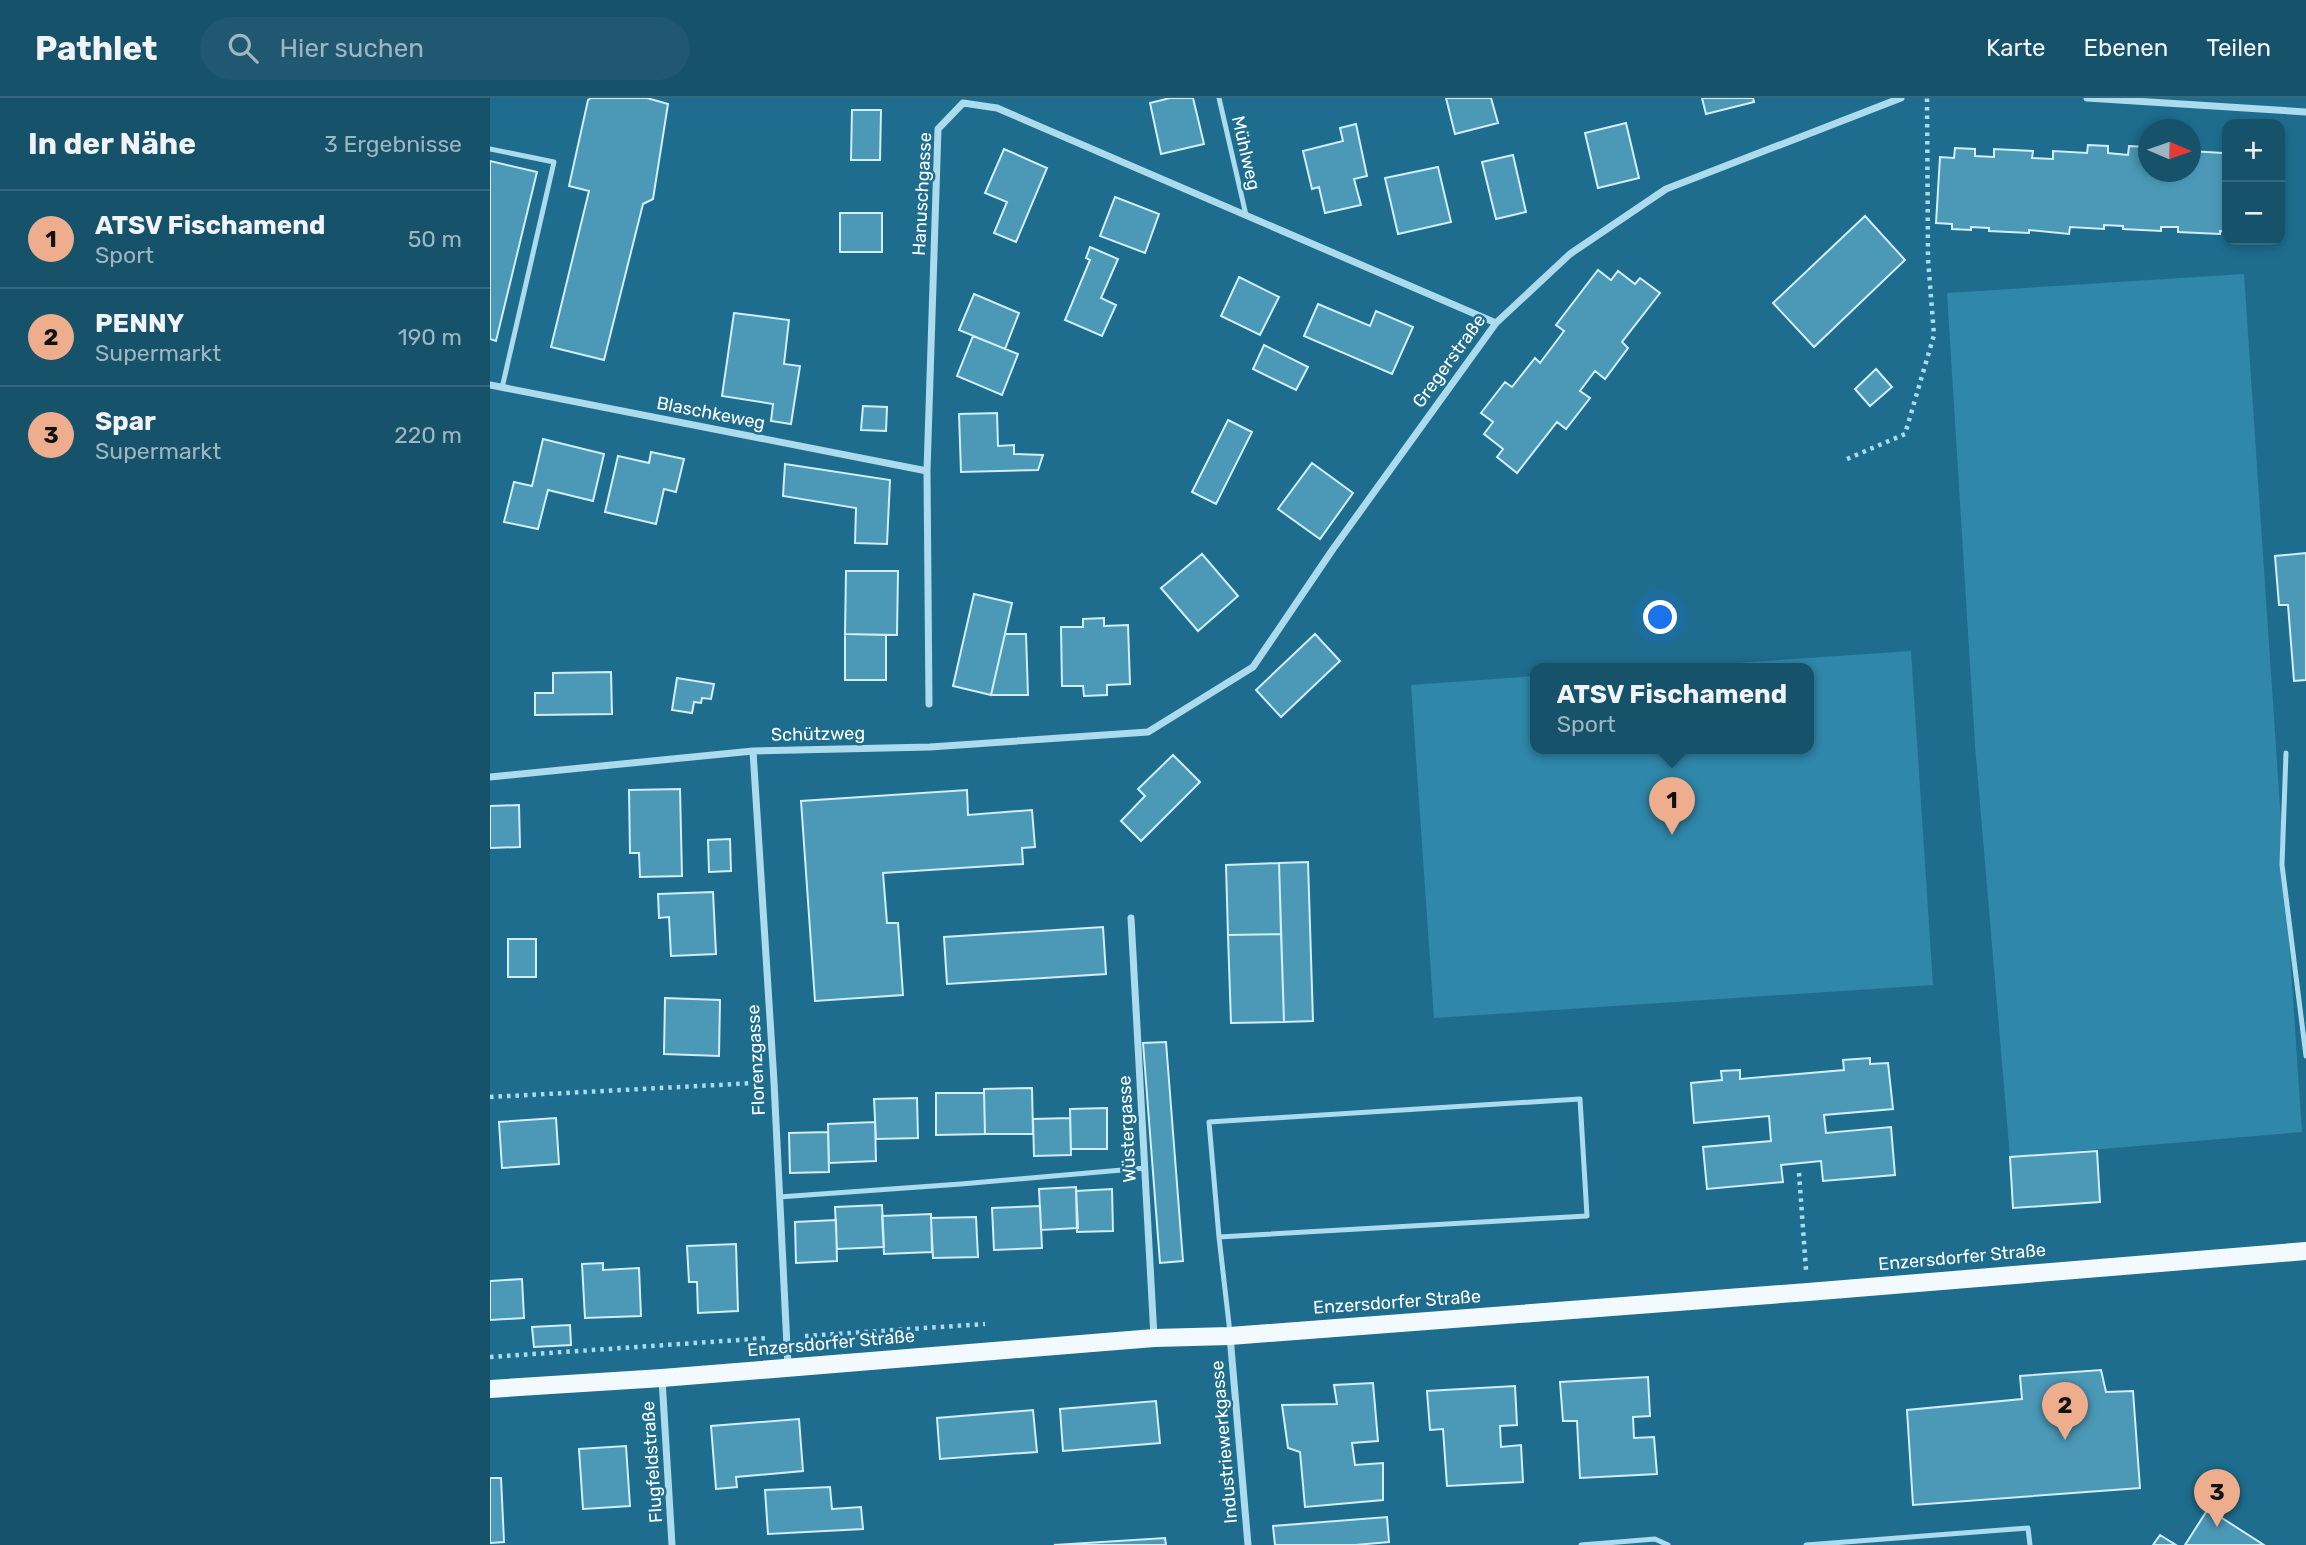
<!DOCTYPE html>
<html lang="de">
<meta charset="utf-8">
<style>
:root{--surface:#16526a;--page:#1f5870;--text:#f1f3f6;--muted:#9eb6c1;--line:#35697e;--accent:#eead8d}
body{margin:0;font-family:Rubik,sans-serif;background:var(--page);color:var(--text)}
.controls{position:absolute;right:21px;top:21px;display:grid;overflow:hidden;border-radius:14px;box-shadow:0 4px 10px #0003}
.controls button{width:63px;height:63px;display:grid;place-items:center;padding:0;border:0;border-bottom:2px solid var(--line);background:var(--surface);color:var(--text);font:35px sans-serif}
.compass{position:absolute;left:1648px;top:21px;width:63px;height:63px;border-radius:50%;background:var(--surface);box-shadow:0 4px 10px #0003;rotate:92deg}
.you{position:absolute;left:1171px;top:520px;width:24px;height:24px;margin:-18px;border:5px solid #fff;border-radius:50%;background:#1a73e8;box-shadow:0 0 0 10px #1a73e833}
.badge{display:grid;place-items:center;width:46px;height:46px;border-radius:50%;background:var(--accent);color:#111;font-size:23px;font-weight:700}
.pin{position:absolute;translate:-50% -58px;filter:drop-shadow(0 2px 4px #0008)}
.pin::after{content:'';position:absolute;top:37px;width:24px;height:21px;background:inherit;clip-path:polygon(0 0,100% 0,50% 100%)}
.popup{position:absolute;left:1040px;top:565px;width:284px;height:91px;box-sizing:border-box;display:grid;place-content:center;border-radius:14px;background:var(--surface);filter:drop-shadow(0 2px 5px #0005);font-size:23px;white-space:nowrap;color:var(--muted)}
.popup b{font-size:26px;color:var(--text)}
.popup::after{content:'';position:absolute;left:50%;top:100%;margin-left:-14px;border:14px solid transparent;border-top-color:var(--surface)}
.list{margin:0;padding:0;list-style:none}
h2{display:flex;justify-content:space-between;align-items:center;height:91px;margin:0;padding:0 28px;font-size:30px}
h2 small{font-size:23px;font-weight:400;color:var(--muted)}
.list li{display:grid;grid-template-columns:46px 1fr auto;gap:21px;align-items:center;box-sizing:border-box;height:98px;padding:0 28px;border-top:2px solid var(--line)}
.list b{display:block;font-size:26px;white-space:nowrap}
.list p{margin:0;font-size:23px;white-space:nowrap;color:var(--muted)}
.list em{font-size:23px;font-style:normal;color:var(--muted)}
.icon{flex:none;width:38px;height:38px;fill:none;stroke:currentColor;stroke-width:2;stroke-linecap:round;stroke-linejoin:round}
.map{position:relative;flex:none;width:1816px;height:1447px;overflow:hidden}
header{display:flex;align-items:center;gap:42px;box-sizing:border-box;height:98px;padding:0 35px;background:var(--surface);border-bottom:2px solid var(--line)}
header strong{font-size:33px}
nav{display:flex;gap:38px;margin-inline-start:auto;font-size:24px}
.search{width:490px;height:63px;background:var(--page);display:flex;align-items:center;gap:18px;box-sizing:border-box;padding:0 24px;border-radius:38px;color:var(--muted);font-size:26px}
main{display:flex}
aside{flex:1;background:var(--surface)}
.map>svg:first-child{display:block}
.green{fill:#2f87a9}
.building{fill:#4b99b7;stroke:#d2eef9;stroke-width:2}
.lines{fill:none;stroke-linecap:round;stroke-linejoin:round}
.path{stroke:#acdbed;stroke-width:4.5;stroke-dasharray:3.5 5;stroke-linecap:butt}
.lane{stroke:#acdbed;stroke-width:5}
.street{stroke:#acdbed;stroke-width:7}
.primary{stroke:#f2faff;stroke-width:18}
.labels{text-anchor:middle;stroke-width:5;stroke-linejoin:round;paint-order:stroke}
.street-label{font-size:18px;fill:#fff;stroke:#1e6d8e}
</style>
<header>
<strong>Pathlet</strong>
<div class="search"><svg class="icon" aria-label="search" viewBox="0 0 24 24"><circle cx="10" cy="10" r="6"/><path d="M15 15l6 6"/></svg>Hier suchen</div>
<nav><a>Karte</a><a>Ebenen</a><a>Teilen</a></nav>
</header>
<main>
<aside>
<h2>In der Nähe<small>3 Ergebnisse</small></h2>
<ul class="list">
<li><span class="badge">1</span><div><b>ATSV Fischamend</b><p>Sport</p></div><em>50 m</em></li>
<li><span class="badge">2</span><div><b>PENNY</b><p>Supermarkt</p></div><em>190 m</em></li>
<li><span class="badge">3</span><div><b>Spar</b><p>Supermarkt</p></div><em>220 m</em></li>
</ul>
</aside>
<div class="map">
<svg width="1816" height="1447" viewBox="0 0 1816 1447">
<rect width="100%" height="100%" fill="#1e6d8e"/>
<!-- green -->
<path class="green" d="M1754 176 1812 1034 1520 1059 1485 647 1457 195Z
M1421 553 1443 887 944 920 921 587 1045 578 1046 651H1318V571H1157Z"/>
<!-- building -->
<path class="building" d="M101 0H157L178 6 163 101 153 106 114 262 61 249 99 93 79 88 98 2Z
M680 0H703L714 46 671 56 660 5Z
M956 0H1001L1008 25 965 36Z
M1212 0H1263L1264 4 1216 16Z
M362 12H391L390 62H361Z
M1136 25 1149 80 1108 90 1095 35Z
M866 26 877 78 864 81 871 107 835 115 829 89 822 91 813 53 853 43 850 30Z
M1598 47 1618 48V55L1638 57 1639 48 1658 49V74H1700V53L1733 55V64H1737V134L1730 133V136L1688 134V129H1671V133L1633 131V128L1614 127V131L1580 129 1579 136 1539 132V135L1499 133V130L1481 129V132L1462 131V126L1446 125 1450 59 1464 60 1465 50 1485 51V58L1504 59V51L1543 53 1542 60 1563 61V53L1597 55Z
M514 51 557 70 526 144 504 135 517 104 495 95Z
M1023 57 1036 114 1006 121 992 64Z
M0 63 47 74 6 243 0 241Z
M948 69 961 124 908 136 895 80Z
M625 99 669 116 655 155 610 138Z
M350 115H392V154H350Z
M1375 118 1415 162 1324 249 1283 205Z
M600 149 628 161 611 200 626 207 612 238 575 222 600 162 596 160Z
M1108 172 1121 182 1128 173 1145 186 1150 180 1170 195 1132 244 1138 250 1115 281 1105 273 1090 293 1100 300 1076 331 1067 324 1027 375 1007 359 1013 351 994 336 1003 324 991 315 1015 284 1022 289 1045 260 1050 265 1074 233 1066 227Z
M749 179 789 199 770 237 731 218Z
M484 196 529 215 515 251 469 232Z
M828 206 880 228 886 213 923 229 902 276 814 238Z
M244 215 299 222 294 266 310 268 301 326 281 323 283 306 232 298Z
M483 238 528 256 512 297 467 278Z
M774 247 818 269 806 292 763 271Z
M1386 271 1402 289 1380 308 1365 291Z
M373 308 397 309 396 333 371 332Z
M507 315 508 348 524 347V356L553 357 548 372 471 374 469 316Z
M738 322 762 334 726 406 702 394Z
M53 341 114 356 103 403 58 392 48 431 14 424 24 384 42 388Z
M161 354 194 361 186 394 174 391 166 426 115 414 128 358 159 365Z
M822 365 863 395 830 441 788 411Z
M295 366 400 382 397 446 365 445 366 410 293 398Z
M1816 455V582L1804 583 1798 507H1789L1785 458Z
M712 456 748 498 708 533 671 490Z
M356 473H408L407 537 355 536Z
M484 496 522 505 501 597 463 588Z
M614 520V528L638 527 640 586 617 587V597L594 598 593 588H572L571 529H593V521Z
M355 536 396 537V582H355Z
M515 536H536L538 597H501Z
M825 536 850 563 791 619 766 592Z
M121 574 122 616 45 617V595H63V575Z
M187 580 224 586 221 601 212 600 211 605 204 604 202 615 182 612Z
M683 657 710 684 651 743 631 723 655 698 648 691Z
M190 691 192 778 150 779 149 755H140L139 692Z
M477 692 478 717 542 712 545 749 532 750 533 766 393 775 397 825H408L413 897 325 903 311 703Z
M29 707 30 749 0 750V708Z
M240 741 241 773 219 774 218 742Z
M818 764 823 923 794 924 789 765Z
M789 765 791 836 738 837 736 767Z
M223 794 226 856 181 858 179 819 169 820 168 796Z
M613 829 616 876 457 886 454 839Z
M791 836 794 924 741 925 738 837Z
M18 841H46V879H18Z
M175 900 230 902 229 958 174 956Z
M676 944 693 1163 670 1165 653 945Z
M1380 960V966L1398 965 1403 1011 1334 1017 1336 1035 1401 1029 1405 1077 1333 1083 1331 1063 1291 1067 1293 1084 1217 1091 1213 1049 1281 1043 1279 1018 1204 1025 1201 985 1232 982 1231 973 1250 972V981L1354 972 1353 962Z
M542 990 543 1036H495L494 991Z
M446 995H494L495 1036 446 1037Z
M427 1000 428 1040 386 1041 384 1001Z
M617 1010V1051H581L580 1011Z
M66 1020 69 1066 12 1070 9 1024Z
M580 1020 581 1057 544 1058 543 1021Z
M385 1024 386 1063 339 1065 338 1026Z
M338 1034 339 1074 300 1075 299 1035Z
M1607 1053 1610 1104 1523 1110 1520 1059Z
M586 1089 588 1130 551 1132 549 1091Z
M622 1091 623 1133 587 1134 586 1093Z
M392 1107 394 1149 347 1151 345 1109Z
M550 1108 552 1150 504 1152 502 1110Z
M441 1116 442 1154 394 1156 392 1118Z
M486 1119 488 1159 443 1160 441 1120Z
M346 1122 347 1163 306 1165 305 1124Z
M246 1146 248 1213 208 1215 207 1184H199L197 1148Z
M113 1165V1172L149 1170 151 1218 95 1220 92 1166Z
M32 1181 34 1220 0 1222V1183Z
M80 1227 81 1247 44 1249 42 1229Z
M1611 1272 1616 1294 1643 1293 1650 1390 1423 1407 1417 1312 1532 1301 1530 1278Z
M1158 1279 1160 1318 1143 1319 1144 1340 1164 1339 1167 1376 1090 1380 1087 1323H1073L1070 1284Z
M883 1285 888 1343 862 1345 865 1367 893 1365V1402L815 1409 810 1354 798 1350 792 1307 847 1306 844 1287Z
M1025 1288 1027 1327 1010 1328 1011 1349 1031 1347 1033 1384 957 1388 953 1331 940 1332 937 1293Z
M666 1303 670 1345 573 1353 570 1311Z
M543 1312 547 1354 450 1361 447 1320Z
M309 1321 313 1373 246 1379 247 1389 226 1391 221 1328Z
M136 1348 140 1408 93 1411 89 1351Z
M0 1380H11L14 1444 0 1445Z
M340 1389 342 1411 371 1409 373 1431 278 1436 275 1392Z
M1718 1411 1774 1447H1695Z
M897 1419 899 1444 865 1447H785L783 1428Z
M1670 1437 1686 1447H1663Z
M675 1440 676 1447H564Z"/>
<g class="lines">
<!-- path -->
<path class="path" d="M1357 361 1415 336 1444 237 1438 161 1437 0
M0 999 265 985
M1309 1075 1316 1172
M315 1238 495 1226
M0 1259 278 1240"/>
<!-- lane -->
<path class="lane" d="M729 0 756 117
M0 51 64 64 12 290
M1796 655 1792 767 1816 958
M289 1099 471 1086 655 1070
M729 1139 1097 1118 1090 1001 719 1024 729 1139 740 1235
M1091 1447 1165 1441 1178 1447
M1316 1447 1538 1430 1540 1447"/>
<!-- street -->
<path class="street" d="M1597 0 1816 14
M0 287 437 373
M439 606 437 373 448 31 473 5 507 10 1006 225
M263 653 284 984 298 1269
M0 679 263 653 440 649 658 634 763 569 843 451 1006 225 1080 156 1176 91 1411 0
M641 820 664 1239
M740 1238 758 1447
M172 1281 182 1447"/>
<!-- primary -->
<path class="primary" d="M0 1291 172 1280 664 1240 740 1238 1318 1194 1816 1153"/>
</g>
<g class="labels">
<!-- street labels -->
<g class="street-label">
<text transform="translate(756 55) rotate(77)" y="6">Mühlweg</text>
<text transform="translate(432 96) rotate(-87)" y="6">Hanuschgasse</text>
<text transform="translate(959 263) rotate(-54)" y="6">Gregerstraße</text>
<text transform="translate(221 315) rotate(11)" y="6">Blaschkeweg</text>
<text transform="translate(328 636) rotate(-1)" y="6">Schützweg</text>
<text transform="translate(266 962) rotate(-93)" y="6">Florenzgasse</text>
<text transform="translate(637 1031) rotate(-93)" y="6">Wüstergasse</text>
<text transform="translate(1472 1159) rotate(-5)" y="6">Enzersdorfer Straße</text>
<text transform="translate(907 1204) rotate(-4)" y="6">Enzersdorfer Straße</text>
<text transform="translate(341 1245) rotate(-5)" y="6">Enzersdorfer Straße</text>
<text transform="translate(734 1344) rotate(-95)" y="6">Industriewerkgasse</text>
<text transform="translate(162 1364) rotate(-94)" y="6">Flugfeldstraße</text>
</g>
</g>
</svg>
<div class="controls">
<button>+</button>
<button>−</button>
</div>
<svg class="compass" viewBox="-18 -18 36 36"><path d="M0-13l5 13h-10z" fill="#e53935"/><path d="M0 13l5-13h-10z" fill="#9eb6c1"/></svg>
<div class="you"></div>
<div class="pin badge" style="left:1182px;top:737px">1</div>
<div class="popup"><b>ATSV Fischamend</b>Sport</div>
<div class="pin badge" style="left:1575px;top:1342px">2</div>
<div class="pin badge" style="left:1727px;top:1429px">3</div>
</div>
</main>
